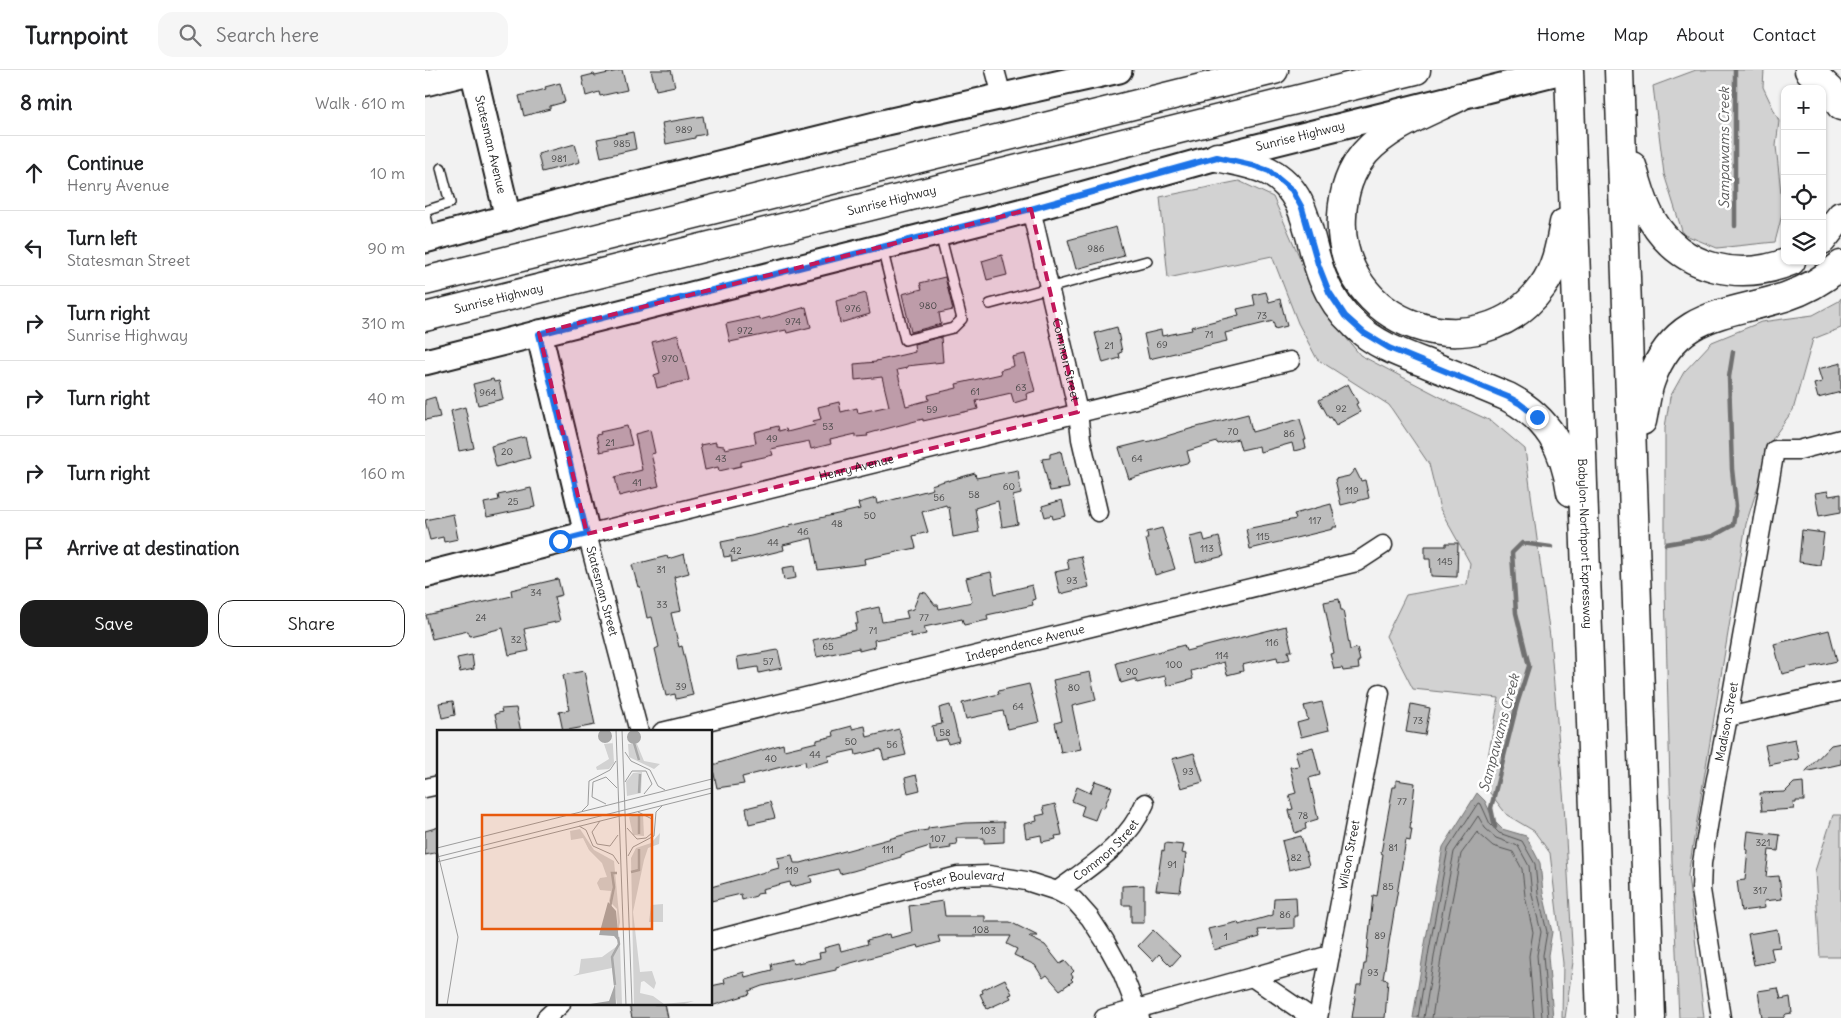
<!DOCTYPE html>
<meta charset="utf-8">
<style>
:root{--surface:#fff;--page:#f6f6f6;--text:#202124;--muted:#757577;--line:#e0e0e0;--accent:#1c1c1c}
body{margin:0;font-family:Delius,sans-serif;background:var(--page);color:var(--text)}
.controls{position:absolute;right:15px;top:15px;display:grid;overflow:hidden;border-radius:10px;box-shadow:0 1px 4px #0004}
.controls button{width:45px;height:45px;display:grid;place-items:center;padding:0;border:0;border-bottom:1px solid var(--line);background:var(--surface);color:var(--text);font:25px sans-serif}
.stop{position:absolute;width:15px;height:15px;margin:-11px;border:4px solid #1a73e8;border-radius:50%;background:#fff}
.stop.end{background:#1a73e8;border-color:#fff;box-shadow:0 1px 5px #0008}
.list{margin:0;padding:0;list-style:none}
h2{display:flex;justify-content:space-between;align-items:center;height:65px;margin:0;padding:0 20px;font-size:21px}
h2 small{font-size:16px;font-weight:400;color:var(--muted)}
.list li{display:grid;grid-template-columns:32px 1fr auto;gap:15px;align-items:center;box-sizing:border-box;height:75px;padding:0 20px;border-top:1px solid var(--line)}
.list b{display:block;font-size:19px;white-space:nowrap}
.list p{margin:0;font-size:16px;white-space:nowrap;color:var(--muted)}
.list em{font-size:16px;font-style:normal;color:var(--muted)}
.actions{display:flex;gap:10px;padding:15px 20px}
.actions a{flex:1;padding:11px 0;border:1px solid var(--accent);border-radius:15px;text-align:center;font-size:18px;color:var(--accent)}
.actions .main{background:var(--accent);color:#fff}
.icon{flex:none;width:28px;height:28px;fill:none;stroke:currentColor;stroke-width:2;stroke-linecap:round;stroke-linejoin:round}
.map{position:relative;flex:none;width:1416px;height:948px;overflow:hidden}
header{display:flex;align-items:center;gap:30px;box-sizing:border-box;height:70px;padding:0 25px;background:var(--surface);border-bottom:1px solid var(--line)}
header strong{font-size:24px}
nav{display:flex;gap:28px;margin-inline-start:auto;font-size:18px}
.search{width:350px;height:45px;background:var(--page);display:flex;align-items:center;gap:12px;box-sizing:border-box;padding:0 18px;border-radius:15px;color:var(--muted);font-size:19px}
main{display:flex}
aside{flex:1;background:var(--surface)}
.map>svg:first-child{display:block}
.green{fill:#d2d2d2;stroke:#777}
.water{fill:#a8a8a8;stroke:#707070}
.lines{fill:none;stroke-linecap:round;stroke-linejoin:round}
.shore{stroke:#545454;stroke-width:1}
.stream{stroke:#707070;stroke-width:4.5}
.building{fill:#bdbdbd;stroke:#1c1c1c}
.lane-casing{stroke:#1c1c1c;stroke-width:12}
.street-casing{stroke:#1c1c1c;stroke-width:21}
.secondary-casing{stroke:#1c1c1c;stroke-width:29}
.primary-casing{stroke:#1c1c1c;stroke-width:31}
.highway-casing{stroke:#1c1c1c;stroke-width:31}
.lane{stroke:#fff;stroke-width:9}
.street{stroke:#fff;stroke-width:18}
.secondary{stroke:#fff;stroke-width:25}
.primary{stroke:#fff;stroke-width:28}
.highway{stroke:#fff;stroke-width:28}
.route{stroke:#1a73e8;stroke-width:6}
.marked{fill:#c2185b;fill-opacity:0.2;stroke:#c2185b;stroke-width:4;stroke-dasharray:10 6;stroke-linejoin:round}
.labels{text-anchor:middle;stroke-width:5;stroke-linejoin:round;paint-order:stroke}
.number-label{font-size:10px;fill:#444}
.street-label{font-size:12px;fill:#1c1c1c;stroke:#fff}
.water-label{font-size:14px;font-style:italic;fill:#5b5b5b;stroke:#fff}
.inset-river{fill:none;stroke:#a8a8a8;stroke-width:2.5}
.inset-road{fill:none;stroke:#9c9c9c;stroke-width:1}
.view{fill:#e8590c;fill-opacity:0.15;stroke:#e8590c;stroke-width:2.5}
.inset-edge{fill:none;stroke:#1c1c1c;stroke-width:2.5}
</style>
<header>
<strong>Turnpoint</strong>
<div class="search"><svg class="icon" aria-label="search" viewBox="0 0 24 24"><circle cx="10" cy="10" r="6"/><path d="M15 15l6 6"/></svg>Search here</div>
<nav><a>Home</a><a>Map</a><a>About</a><a>Contact</a></nav>
</header>
<main>
<aside>
<h2>8 min<small>Walk · 610 m</small></h2>
<ul class="list">
<li><svg class="icon" aria-label="ahead" viewBox="0 0 24 24"><path d="M12 20V5M6 11l6-6 6 6"/></svg><div><b>Continue</b><p>Henry Avenue</p></div><em>10 m</em></li>
<li><svg class="icon" aria-label="left" viewBox="0 0 24 24"><path d="M17 20v-9H6M10 6l-5 5 5 5"/></svg><div><b>Turn left</b><p>Statesman Street</p></div><em>90 m</em></li>
<li><svg class="icon" aria-label="right" viewBox="0 0 24 24"><path d="M7 20v-9h11M14 6l5 5-5 5"/></svg><div><b>Turn right</b><p>Sunrise Highway</p></div><em>310 m</em></li>
<li><svg class="icon" aria-label="right" viewBox="0 0 24 24"><path d="M7 20v-9h11M14 6l5 5-5 5"/></svg><div><b>Turn right</b></div><em>40 m</em></li>
<li><svg class="icon" aria-label="right" viewBox="0 0 24 24"><path d="M7 20v-9h11M14 6l5 5-5 5"/></svg><div><b>Turn right</b></div><em>160 m</em></li>
<li><svg class="icon" aria-label="arrive" viewBox="0 0 24 24"><path d="M6 21V4h12l-3 4 3 4H6"/></svg><div><b>Arrive at destination</b></div></li>
</ul>
<div class="actions"><a class="main">Save</a><a>Share</a></div>
</aside>
<div class="map">
<svg width="1416" height="948" viewBox="0 0 1416 948">
<rect width="100%" height="100%" fill="#f2f2f2"/>
<filter id="ink" filterUnits="userSpaceOnUse"><feTurbulence type="fractalNoise" baseFrequency=".02" numOctaves="2"/><feDisplacementMap in="SourceGraphic" scale="10" xChannelSelector="R" yChannelSelector="G"/><feConvolveMatrix kernelMatrix="1 2 1 2 8 2 1 2 1" color-interpolation-filters="sRGB"/></filter>
<g filter="url(#ink)">
<!-- green -->
<path class="green" d="M1271 0H1339L1338 17 1354 51 1351 76 1358 141 1350 172 1292 178 1258 164 1239 104 1228 16Z
M814 111 848 127 897 238 935 285 1029 334 1068 352 1100 379 1125 567 1139 734 1148 892 1140 948H1137L1138 893 1125 783 1109 761 1082 745 1058 714 1074 628 988 619 961 566 981 525 1042 514 1045 493 1015 439 1004 394 964 335 892 289 873 253 847 186 743 208 735 127Z
M1416 228V258L1388 269 1368 340 1348 368 1321 454 1263 805 1279 948H1254L1247 791 1240 519V357L1245 327 1259 302 1287 272 1336 252 1388 245 1414 231Z
M1408 745H1416V887H1395L1390 801Z"/>
<!-- water -->
<path class="water" d="M1052 723 1060 731 1069 751 1077 759 1101 766 1115 793 1118 823 1127 862 1123 885 1128 948H988L999 879 1018 777Z"/>
<g class="lines">
<!-- shore -->
<path class="shore" d="M993 948 1004 880 1023 779 1053 733 1056 734 1065 754 1074 763 1097 771 1110 794 1113 824 1122 862 1118 885 1123 948
M999 948 1010 881 1029 782 1053 746 1060 758 1071 768 1093 776 1104 796 1107 825 1116 862 1112 885 1117 948
M1007 948 1017 882 1036 784 1052 762 1068 776 1088 782 1097 799 1100 826 1108 862 1104 886 1109 948"/>
<!-- stream -->
<path class="stream" d="M1310 0V156
M1241 474 1288 466 1308 455 1311 436 1307 399 1304 307 1308 282
M1070 757 1066 738 1092 634 1104 596 1091 543 1087 483 1097 473 1126 477"/>
</g>
<!-- building -->
<path class="building" d="M197 0 202 20 175 26 174 22 161 26 157 7 169 4 170 6Z
M226 0H246L250 16 231 20Z
M135 13 140 32 125 36V39L99 46 94 26 121 19 120 17Z
M278 46 281 64 270 66V68L241 74 237 53Z
M208 62 211 79 176 87 172 69Z
M150 74 155 92 117 102 113 84Z
M691 157 699 186 651 199 643 170Z
M577 185 582 205 562 210 557 191Z
M520 207 528 240 514 243 516 254 486 262 477 224 497 219 495 213Z
M841 222 844 232 855 229 862 256 850 259 848 251 800 263 802 271 724 289 719 264 736 260 737 266 767 260 766 257 814 245 812 239 830 235 828 225Z
M441 223 445 244 415 253 411 231Z
M381 237 386 257 362 263 361 260 305 272 301 254 334 247 335 250Z
M692 257 697 282 694 283 695 288 678 293 670 263Z
M253 265 264 310 232 318 229 305 235 303 227 272Z
M516 267 518 292 482 296V298L472 300 481 336 504 330 503 325 532 318 531 314 576 304 575 300 589 296 587 287 600 284 610 321 601 324 602 329 589 333 586 323 551 331 553 339 498 351V349L449 362 442 364 443 366 431 367V364L405 370 406 374 386 379 384 371 346 379 348 385 316 392V396L294 401 293 397 280 400 275 375 291 372V375L299 376 300 379 331 373 329 362 353 356 354 361 361 359 362 362 390 355 388 351 396 349 393 337 414 332 416 342 432 338 433 343 464 336 457 307 430 310 429 294 451 292V291L490 282 489 274Z
M1416 293V322L1393 328 1389 314 1397 312 1393 299Z
M68 309 69 312 74 311 78 329 53 335 48 314Z
M923 314 933 333 931 334 935 342 911 355 906 347 904 348 894 330Z
M10 327 15 347 0 350V330Z
M40 337 49 378 34 381 26 341Z
M823 344 827 362 875 349 881 370H879L881 378 869 381 867 373 835 382 834 376 816 380 813 369 793 374 792 372 762 381 765 392 704 409 694 378 722 371V372L768 358Z
M202 356 207 375 175 382 171 365 176 364 175 362Z
M225 360 230 383 226 384 234 416 194 426 190 407 217 400 210 364Z
M100 367 105 388 71 397 66 376Z
M636 381 644 418 625 421 617 389 625 388V384Z
M930 399 936 411 940 410 944 428 916 435 910 409 924 406Z
M593 400 596 424 588 426 593 454 577 457 573 431 550 438 554 462 528 467 524 437 522 438 521 435 497 442 503 462 488 466 491 478 439 489 440 494 393 500 387 468 358 475 359 480 326 488 307 492 306 486 299 487 296 472 326 466 365 456 364 455 435 439 433 433 451 428 452 434 508 419 506 415 523 410V411L550 403 551 408Z
M106 418 110 437 62 447 59 433 74 430 73 425Z
M1403 421 1404 426 1416 424V442L1394 446 1390 423Z
M637 430 641 446 628 449 627 445 620 447 617 436Z
M906 434 912 457H908V459L825 479 821 459 871 449 869 444Z
M28 444 33 469 19 472 18 467 5 470 0 450Z
M737 458 750 499 730 505 721 469H723L722 462Z
M1377 460 1399 463 1395 495 1374 492Z
M778 464 780 471 794 467 799 486 771 493 765 467Z
M1021 473H1033L1032 507 1006 506 1005 489H1000V476H1021Z
M259 484 264 503 249 507 256 541 246 543 254 577 257 576 268 625 251 629 250 624 241 626 230 579 234 577 227 547 222 548 215 516 213 517 207 495 242 486 243 489Z
M656 486 664 517 635 524 630 502 644 499 642 489Z
M369 496 371 508 359 510 357 498Z
M566 502 570 524 607 515 610 529 607 530 608 535 562 545 563 550 539 555 537 549 499 557 501 564 486 567V563L449 570 450 577 434 581V578L392 587 388 570 431 560 430 554H433L431 542 454 537 457 552 483 548 481 541 488 539 495 522 501 523 510 535H513L514 539 547 532 541 508Z
M133 509 137 525 129 527 135 551 99 559 104 581 84 585 78 558 45 566 43 561 7 569 1 545 87 526 86 520Z
M914 529 916 540H918L925 580 932 578 935 591H933L934 599 918 601 917 598 909 599 905 584 909 583 899 532Z
M861 556 867 581H863L865 589 853 592 852 587 817 595 818 601 802 605 799 592 766 601 768 609 742 616 740 606 712 613 710 609 696 613 691 593 759 575 761 581Z
M1404 560 1412 591 1357 604 1349 574Z
M353 580 357 598 334 603 333 597 314 600 312 587Z
M47 585 49 599 35 602 32 588Z
M159 601 170 655 138 661 134 642 144 640 138 605Z
M665 602 671 630 647 636 656 679 636 683 630 653 637 651 628 610Z
M604 614 614 652 583 659 578 641 541 649 537 633 574 624 573 621Z
M28 631 30 645 17 648 14 633Z
M897 632 904 660 876 667 872 653 883 650 879 636Z
M986 634 1005 638 1000 665 981 662Z
M525 635 534 671 523 674 522 669 510 671 507 656 517 654 514 638Z
M91 638 96 662H74L70 644 77 642 76 639Z
M427 656V659L440 656 442 667 474 659 481 685 459 690 456 679 431 685 430 680 403 686 404 691 381 697 380 691 317 707 319 714 292 718 287 695 358 674 359 680 392 672V670L409 666 408 661Z
M1370 669 1374 689 1344 695 1340 675Z
M1416 673V694L1380 702 1406 675Z
M888 677 895 705 884 708 893 749 880 753 881 759 870 763 864 740 868 739 864 725 871 723 865 697 874 696 870 682Z
M769 683 778 712 756 718 747 689Z
M491 705 495 720 483 723 480 708Z
M971 710 990 713 985 759H987L985 771 981 770 958 909 963 910 960 948H927L932 915H936L939 894H941L948 825 952 826 958 784 956 783 968 717H971Z
M670 711 687 717 679 738 675 737 670 750 656 745 659 736 647 731 652 717 665 723Z
M1378 712 1379 731H1371V733H1368L1369 739 1337 741 1335 723 1360 722 1369 713Z
M345 732 350 748 324 754 321 738Z
M630 734 637 765 630 766 631 769 617 772 616 765 601 768 599 754 612 751 611 746 620 744 618 737Z
M579 752V772L559 773V768H531L532 774 525 775 526 778 505 781V776L476 785V787L428 801 415 804 413 799 385 806 387 812 366 817 365 812 337 819 338 823 332 824 331 826 317 830 316 824 286 831V817L354 798 352 788 367 785 369 793H376L489 762 503 760V758L541 753Z
M14 757V782L0 785V761Z
M1323 761 1355 765 1353 781 1344 780 1341 807 1354 806 1357 829 1339 831 1340 838 1316 841 1312 811 1320 810 1323 780 1321 779Z
M876 766 884 795 864 800 857 771Z
M740 773 759 775 757 783 761 784 755 822 731 820 737 780 739 781Z
M719 815V853H706V835H697V816Z
M871 827 872 846H869V858L833 860 835 867 789 880 783 859 813 852 814 855 848 845 849 828Z
M518 831 520 846H560V852H585L613 866H605L604 867 620 875 635 894 640 891 649 901 646 904 648 907 646 909 648 911 635 920 622 905 618 908 610 895 589 885 592 879 582 874 586 866H513L515 872 494 878 493 875 411 897V900L337 916 324 921 325 924 286 936V916L300 913 299 908 319 902 320 907 347 900 346 894 367 889 368 894 395 888 394 883 400 882 399 878 414 874 416 881 443 874 442 870 464 864 465 868 487 862 484 836Z
M1352 859 1355 877 1346 878 1349 891 1329 895 1323 864Z
M728 860 755 886 746 896 734 884 728 891 713 876Z
M580 909 587 924 584 925 586 928 562 939 555 924 558 923 557 920Z
M1353 918 1356 929 1365 927 1367 943 1361 944 1358 948H1337L1333 921Z
M204 934H240L243 948H207Z"/>
<g class="lines">
<defs>
<path id="lane" d="M0 141 25 133 16 98
M0 142 6 166
M457 178 480 270 528 258 537 249 515 164
M565 234 722 191"/>
<g id="street">
<path d="M570 0 577 26"/>
<path id="s1" d="M606 139 653 342 656 369 673 442"/>
<path d="M1303 647 1416 621"/>
<path id="s2" d="M214 662 162 464 865 291"/>
<path id="s3" d="M237 662 932 492 958 475"/>
<path d="M0 718 14 715"/>
<path id="s4" d="M632 821C666 796 703 774 720 733"/>
<path id="s5" d="M286 871 533 806 564 805 601 811 632 821 649 830 665 848 680 871 697 902 715 948"/>
<path d="M827 907 905 885"/>
<path d="M121 948 136 934"/>
<path d="M679 948 827 907 887 948"/>
<path id="s6" d="M893 948 955 623"/>
<path id="s7" d="M1296 948 1276 820 1277 793 1290 714 1303 647 1350 380H1374L1416 369"/>
</g>
<g id="secondary">
<path id="s8" d="M0 13 48 1 83 148"/>
<path d="M0 170 132 134 462 52 694 0"/>
<path id="s9" d="M0 292 457 177 606 139 792 87 1141 0"/>
<path d="M0 505 162 464 114 263"/>
</g>
<g id="primary">
<path id="s10" d="M1144 0 1176 948"/>
<path d="M1194 0 1226 948"/>
<path d="M1384 0 1405 20 1416 36"/>
<path d="M1034 27C1001 43 964 56 940 83 925 101 918 123 917 146 910 255 1053 305 1117 217 1131 199 1135 175 1139 153"/>
<path d="M792 87C809 91 827 93 843 101 885 122 882 171 898 209 905 226 916 242 930 255 950 275 977 284 1003 294 1030 305 1057 316 1083 327 1123 348 1140 379 1146 422"/>
<path d="M1207 96C1213 114 1217 133 1227 150 1257 200 1315 212 1366 191"/>
<path d="M1397 170 1416 146"/>
<path d="M1217 351C1220 338 1221 323 1226 310 1250 242 1302 245 1360 227 1381 220 1400 209 1416 195"/>
</g>
<g id="highway">
<path d="M0 211 849 0"/>
<path id="s11" d="M0 247 991 0"/>
</g>
</defs>
<!-- lane casing -->
<use href="#lane" class="lane-casing"/>
<!-- street casing -->
<use href="#street" class="street-casing"/>
<!-- secondary casing -->
<use href="#secondary" class="secondary-casing"/>
<!-- primary casing -->
<use href="#primary" class="primary-casing"/>
<!-- highway casing -->
<use href="#highway" class="highway-casing"/>
<!-- lane -->
<use href="#lane" class="lane"/>
<!-- street -->
<use href="#street" class="street"/>
<!-- secondary -->
<use href="#secondary" class="secondary"/>
<!-- primary -->
<use href="#primary" class="primary"/>
<!-- highway -->
<use href="#highway" class="highway"/>
</g>
</g>
<g class="lines" filter="url(#ink)">
<!-- route -->
<path class="route" d="M135 471 162 464 114 264 606 139 792 87 827 95 844 101 867 120 877 138 893 194 904 222 920 246 939 263 964 278 1083 327 1094 333 1112 347"/>
</g>
<!-- marked area -->
<path class="marked" d="M606 139 653 342 162 464 114 263Z"/>
<g class="labels">
<!-- number labels -->
<g class="number-label">
<text x="259" y="63">989</text>
<text x="197" y="77">985</text>
<text x="134" y="92">981</text>
<text x="671" y="182">986</text>
<text x="503" y="239">980</text>
<text x="428" y="242">976</text>
<text x="837" y="249">73</text>
<text x="368" y="255">974</text>
<text x="320" y="264">972</text>
<text x="784" y="268">71</text>
<text x="737" y="278">69</text>
<text x="684" y="279">21</text>
<text x="245" y="292">970</text>
<text x="596" y="321">63</text>
<text x="550" y="325">61</text>
<text x="63" y="326">964</text>
<text x="916" y="342">92</text>
<text x="507" y="343">59</text>
<text x="403" y="360">53</text>
<text x="808" y="365">70</text>
<text x="864" y="367">86</text>
<text x="347" y="372">49</text>
<text x="185" y="376">21</text>
<text x="82" y="385">20</text>
<text x="296" y="392">43</text>
<text x="712" y="392">64</text>
<text x="212" y="416">41</text>
<text x="584" y="420">60</text>
<text x="927" y="424">119</text>
<text x="549" y="428">58</text>
<text x="514" y="431">56</text>
<text x="88" y="435">25</text>
<text x="445" y="449">50</text>
<text x="890" y="454">117</text>
<text x="412" y="457">48</text>
<text x="378" y="465">46</text>
<text x="838" y="470">115</text>
<text x="348" y="476">44</text>
<text x="782" y="482">113</text>
<text x="311" y="484">42</text>
<text x="1020" y="495">145</text>
<text x="236" y="503">31</text>
<text x="647" y="514">93</text>
<text x="111" y="526">34</text>
<text x="237" y="538">33</text>
<text x="56" y="551">24</text>
<text x="499" y="551">77</text>
<text x="448" y="564">71</text>
<text x="91" y="573">32</text>
<text x="847" y="576">116</text>
<text x="403" y="580">65</text>
<text x="797" y="589">114</text>
<text x="343" y="595">57</text>
<text x="749" y="598">100</text>
<text x="707" y="605">90</text>
<text x="256" y="620">39</text>
<text x="649" y="621">80</text>
<text x="593" y="640">64</text>
<text x="993" y="654">73</text>
<text x="520" y="666">58</text>
<text x="426" y="675">50</text>
<text x="467" y="678">56</text>
<text x="390" y="688">44</text>
<text x="346" y="692">40</text>
<text x="763" y="705">93</text>
<text x="977" y="735">77</text>
<text x="878" y="749">78</text>
<text x="563" y="764">103</text>
<text x="513" y="772">107</text>
<text x="1338" y="776">321</text>
<text x="968" y="781">81</text>
<text x="463" y="783">111</text>
<text x="871" y="791">82</text>
<text x="747" y="798">91</text>
<text x="367" y="804">119</text>
<text x="963" y="820">85</text>
<text x="1335" y="824">317</text>
<text x="860" y="848">86</text>
<text x="556" y="863">108</text>
<text x="955" y="869">89</text>
<text x="801" y="870">1</text>
<text x="948" y="906">93</text>
</g>
<!-- street labels -->
<g class="street-label">
<text dy="4" stroke="none"><textPath href="#s9" startOffset="904">Sunrise Highway</textPath></text>
<text dy="4" stroke="none"><textPath href="#s8" startOffset="125">Statesman Avenue</textPath></text>
<text dy="4" stroke="none"><textPath href="#s11" startOffset="481">Sunrise Highway</textPath></text>
<text dy="4" stroke="none"><textPath href="#s11" startOffset="76">Sunrise Highway</textPath></text>
<text dy="4" stroke="none"><textPath href="#s1" startOffset="155">Common Street</textPath></text>
<text dy="4" stroke="none"><textPath href="#s2" startOffset="482">Henry Avenue</textPath></text>
<text dy="4" stroke="none"><textPath href="#s10" startOffset="474">Babylon-Northport Expressway</textPath></text>
<text transform="translate(177 521) rotate(75)" y="4">Statesman Street</text>
<text dy="4" stroke="none"><textPath href="#s3" startOffset="374">Independence Avenue</textPath></text>
<text dy="4" stroke="none"><textPath href="#s7" startOffset="300">Madison Street</textPath></text>
<text dy="4" stroke="none"><textPath href="#s4" startOffset="64">Common Street</textPath></text>
<text dy="4" stroke="none"><textPath href="#s6" startOffset="166">Wilson Street</textPath></text>
<text dy="4" stroke="none"><textPath href="#s5" startOffset="256">Foster Boulevard</textPath></text>
</g>
<!-- water labels -->
<g class="water-label">
<text transform="translate(1299 78) rotate(-90)" y="5">Sampawams Creek</text>
<text transform="translate(1074 663) rotate(-75)" y="5">Sampawams Creek</text>
</g>
</g>
<!-- overview -->
<g transform="translate(12 660)">
<rect width="275" height="275" fill="#f2f2f2"/>
<path d="M175 0 177 33 172 39 160 40 159 37 172 29 167 14 176 13ZM191 14H200L207 31 223 34 217 39 192 27ZM205 42 204 63 190 66 189 52 196 43ZM198 85H206L207 106 196 105 192 87ZM143 99 157 120 177 131 181 174 183 192 181 202 180 179 172 171 174 161 163 160 160 153 163 148 170 147 165 133 152 120 146 108 134 110 133 101ZM223 103 222 114 211 118 207 130 196 182 203 242 215 241 219 253 217 259 207 251 204 252 203 263 216 266 227 274 257 271 244 275H197L194 128 199 118 214 113ZM226 174V192H212L214 175ZM183 214 185 275H180L175 238 136 246 142 243 144 229 165 227Z" fill="#d2d2d2"/>
<path d="M161 6a7 7 0 1 1 14 0a7 7 0 1 1-14 0ZM190 7a7 7 0 1 1 14 0a7 7 0 1 1-14 0ZM171 172 179 181 182 212 177 206 162 205ZM178 254 179 275H147L172 271Z" fill="#a8a8a8"/>
<path class="inset-river" d="M197 13 202 30M202 63 203 44M202 85V104M194 142 202 140V119M173 177 177 157 175 143H180M178 255 175 227 182 214 181 207"/>
<path class="inset-road" d="M179 0 189 275M185 0 195 275M188 22 194 31 213 40 221 56 228 60M188 52 195 41H209L215 54 207 64M169 74 155 67 156 52 169 47 180 58M145 81 151 75 152 51 173 40 179 31M163 91 155 102 160 114 173 116 181 105M142 96 149 100 156 116 176 125 182 134M190 98 200 109 209 108 215 103V89L201 82M0 118 275 49M0 120 21 207 10 275M191 126 196 117 217 106 219 82 225 76M0 127 275 58M0 132 275 63"/>
<path class="view" d="M45 85H215V199H45Z"/>
<rect width="275" height="275" class="inset-edge"/>
</g>
</svg>
<div class="controls">
<button>+</button>
<button>−</button>
<button><svg class="icon" aria-label="locate" viewBox="0 0 24 24"><circle cx="12" cy="12" r="6"/><path d="M12 2v4M12 18v4M2 12h4M18 12h4"/></svg></button>
<button><svg class="icon" aria-label="layers" viewBox="0 0 24 24"><path d="M12 4l9 5-9 5-9-5zM3 14l9 5 9-5"/></svg></button>
</div>
<div class="stop" style="left:135px;top:471px"></div>
<div class="stop end" style="left:1112px;top:347px"></div>
</div>
</main>
